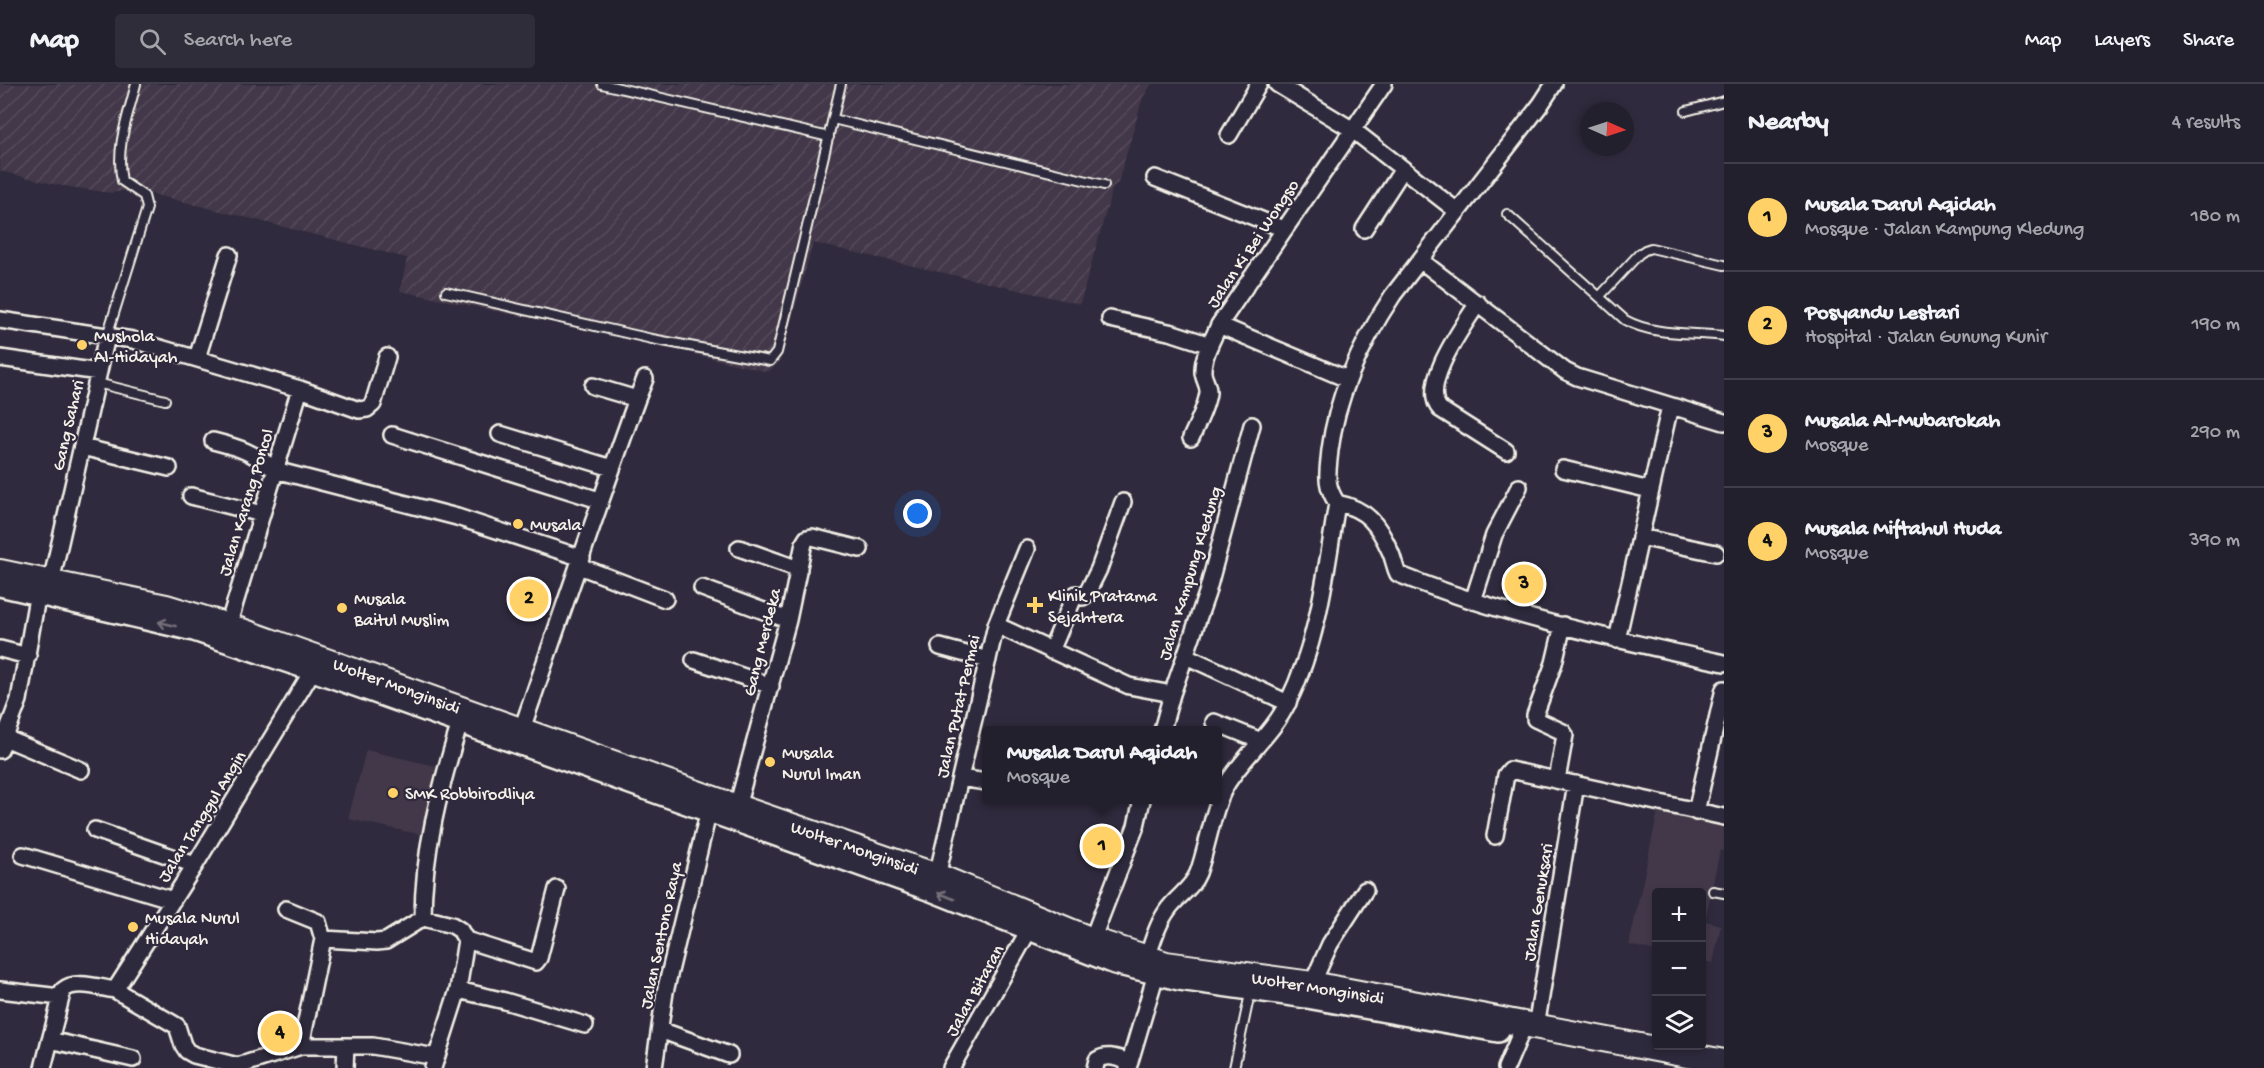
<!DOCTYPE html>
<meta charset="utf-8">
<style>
:root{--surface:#23202e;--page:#2f2d3a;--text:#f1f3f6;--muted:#a3a3aa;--line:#403e4a;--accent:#ffd166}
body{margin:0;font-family:"Gochi Hand",sans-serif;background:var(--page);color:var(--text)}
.controls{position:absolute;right:18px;bottom:18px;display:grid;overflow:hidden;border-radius:6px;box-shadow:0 3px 9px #0003}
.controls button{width:54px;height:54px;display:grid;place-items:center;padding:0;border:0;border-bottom:2px solid var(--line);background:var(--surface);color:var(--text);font:30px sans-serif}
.compass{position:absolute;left:1580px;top:18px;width:54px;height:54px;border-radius:50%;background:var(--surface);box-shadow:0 3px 9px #0003;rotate:93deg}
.you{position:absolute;left:918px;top:430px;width:21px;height:21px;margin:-15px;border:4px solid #fff;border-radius:50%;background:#1a73e8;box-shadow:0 0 0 9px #1a73e833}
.badge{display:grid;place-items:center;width:39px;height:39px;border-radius:50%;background:var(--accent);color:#111;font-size:20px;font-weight:700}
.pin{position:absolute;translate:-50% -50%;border:3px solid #fff;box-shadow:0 2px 6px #0006}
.popup{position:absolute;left:982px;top:642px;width:240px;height:78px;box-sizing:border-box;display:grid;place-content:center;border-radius:6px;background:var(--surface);filter:drop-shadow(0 2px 4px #0005);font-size:20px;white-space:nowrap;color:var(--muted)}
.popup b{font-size:22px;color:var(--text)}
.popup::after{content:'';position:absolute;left:50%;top:100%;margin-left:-12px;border:12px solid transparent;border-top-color:var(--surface)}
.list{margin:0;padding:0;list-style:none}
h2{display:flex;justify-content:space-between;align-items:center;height:78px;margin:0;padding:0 24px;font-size:26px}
h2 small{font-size:20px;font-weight:400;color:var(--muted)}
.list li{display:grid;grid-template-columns:39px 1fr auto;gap:18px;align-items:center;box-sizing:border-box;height:108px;padding:0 24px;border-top:2px solid var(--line)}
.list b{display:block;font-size:22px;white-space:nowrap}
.list p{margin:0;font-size:20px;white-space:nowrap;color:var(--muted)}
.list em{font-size:20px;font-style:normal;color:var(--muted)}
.icon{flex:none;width:33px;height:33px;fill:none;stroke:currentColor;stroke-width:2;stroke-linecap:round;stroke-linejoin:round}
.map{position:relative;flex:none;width:1724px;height:984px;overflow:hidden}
header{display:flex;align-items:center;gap:36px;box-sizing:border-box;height:84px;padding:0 30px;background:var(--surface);border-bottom:2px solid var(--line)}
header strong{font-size:28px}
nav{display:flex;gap:33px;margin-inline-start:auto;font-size:21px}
.search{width:420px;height:54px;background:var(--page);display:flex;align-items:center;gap:15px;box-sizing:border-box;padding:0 21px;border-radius:6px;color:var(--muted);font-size:22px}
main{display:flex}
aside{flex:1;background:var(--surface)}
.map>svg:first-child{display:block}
.built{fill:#433849}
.industrial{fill:url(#industrial-furrows)}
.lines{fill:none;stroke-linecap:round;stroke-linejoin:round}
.service-casing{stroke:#f4f1e8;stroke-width:12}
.minor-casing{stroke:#f4f1e8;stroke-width:20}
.secondary-casing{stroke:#f4f1e8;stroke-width:26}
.primary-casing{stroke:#f4f1e8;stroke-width:28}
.service{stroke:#2f2a3d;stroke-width:8}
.minor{stroke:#2f2a3d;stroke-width:15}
.secondary{stroke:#2f2a3d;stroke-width:21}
.primary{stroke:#2f2a3d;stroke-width:24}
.oneway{stroke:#747079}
.poi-dot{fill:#ffd166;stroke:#2f2a3d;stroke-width:2}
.labels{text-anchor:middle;stroke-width:4.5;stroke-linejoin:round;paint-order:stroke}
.street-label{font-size:18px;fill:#f4f1e8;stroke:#2f2a3d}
.poi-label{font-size:18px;fill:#f4f1e8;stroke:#2f2a3d;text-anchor:start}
</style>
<header>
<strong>Map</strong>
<div class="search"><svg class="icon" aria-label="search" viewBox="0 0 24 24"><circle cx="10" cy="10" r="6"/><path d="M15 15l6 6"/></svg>Search here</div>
<nav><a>Map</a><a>Layers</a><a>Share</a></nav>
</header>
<main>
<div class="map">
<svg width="1724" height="984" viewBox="0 0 1724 984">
<defs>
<pattern id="industrial-furrows" width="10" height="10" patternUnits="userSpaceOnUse" patternTransform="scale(1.5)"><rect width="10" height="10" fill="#433849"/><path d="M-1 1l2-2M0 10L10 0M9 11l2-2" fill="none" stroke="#564c5a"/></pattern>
</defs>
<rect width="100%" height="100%" fill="#2f2a3d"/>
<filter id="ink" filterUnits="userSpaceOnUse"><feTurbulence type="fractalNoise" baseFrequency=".0167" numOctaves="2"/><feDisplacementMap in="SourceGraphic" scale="12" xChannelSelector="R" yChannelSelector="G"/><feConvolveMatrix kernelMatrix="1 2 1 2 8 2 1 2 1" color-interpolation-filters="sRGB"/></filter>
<g filter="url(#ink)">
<!-- built -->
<path class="built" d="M366 666 436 682 423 751 348 735Z
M1658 727 1724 741V767L1720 766 1705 837 1721 841 1713 879 1702 877V808H1656V867L1629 861Z"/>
<!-- industrial -->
<path class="industrial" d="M0 0H1152L1143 13 1118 99 1113 103 1080 220 813 159 780 278 768 288 649 259 400 207 407 174 152 110 141 104 111 109 57 101 0 87Z"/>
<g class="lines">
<defs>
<path id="service" d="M602 0 829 53
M1686 27 1724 17
M833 35 1104 101
M1507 130 1625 236C1654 252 1691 248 1724 252
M446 208 652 255 770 277 777 268 841 0
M1600 212 1639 170 1645 166 1651 164 1724 181
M107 252 147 124 144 112 122 97C115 64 128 32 136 0
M97 299 165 316
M1713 807 1724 809
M1234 984 1251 905"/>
<path id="minor" d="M1277 0 1353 46 1457 127
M1229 51 1259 0
M1155 94 1284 145
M1364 145 1403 85
M1420 176 1565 287 1577 293 1724 338
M1478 219C1464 241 1419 302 1440 325L1506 367
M1110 235 1173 249 1210 261
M0 236 133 256 300 305 359 326 367 325 373 320 387 273
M1219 241 1347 295
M0 274 99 288
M197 274 229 171
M637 315 645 295
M500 350 612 384
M392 351 599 416
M1191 354C1197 340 1206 324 1208 309 1209 300 1202 294 1203 286 1203 271 1213 255 1219 241L1384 0
M213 357C241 364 252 368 275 386L457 433 582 474
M82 363 169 384
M1563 385 1650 406
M191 412 262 430
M1337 419C1367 425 1378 440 1390 467 1394 475 1394 482 1398 490 1503 532 1614 555 1724 579
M1640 453 1716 469
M739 464 799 485
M579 482 665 515
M51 498 107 252
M702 504 788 536
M1473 517 1494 451 1519 403
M996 541 1027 465
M228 542 300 305
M1617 556 1670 322
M940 563 988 576
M0 565 28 572
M1051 567 1074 513 1076 510 1083 513 1086 511 1099 485 1123 418
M1186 572 1288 619
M694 576 771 602
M1214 638 1261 657
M522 645C560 535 597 425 637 315L593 302
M1162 646 1172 610 1207 509 1252 341
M5 654 81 686
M0 666 19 616 38 508
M960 694 986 698
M1557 696 1565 651 1563 648 1535 635V631L1554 579 1563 541
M737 723 788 536 804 459 807 454 812 453 860 465
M1696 728 1724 605
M95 746 195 781
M1495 752 1506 691 1510 686 1724 733
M23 771 173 816
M937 792 996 541 1129 602 1172 610
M286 825 318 838 323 855
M466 856 536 878 539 874 557 805
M1092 856 1136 742 1142 716
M1147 874C1153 857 1158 838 1169 824 1178 812 1192 804 1198 789 1208 762 1213 721 1228 698 1246 670 1274 648 1288 618 1319 556 1326 486 1337 419 1324 400 1328 388 1330 366 1337 309 1362 258 1393 211L1541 20 1554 0
M1312 900 1330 860 1365 806
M0 906 60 913
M115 906 177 942 183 961 187 967 194 971 238 982 301 962H373L436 973
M458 906 505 917 585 941
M1536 943 1576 700
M660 946 729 971
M50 956 133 975
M301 962 323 855 377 858 386 857 423 834
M43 984 63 906C75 895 100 904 115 906L195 781 313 586
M345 984 346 962
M433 984 458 906 466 856 460 846 452 841 423 834C423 767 440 703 460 639
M654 984 665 908 709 726
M951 984 1029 846
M1095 984 1097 976C1108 969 1119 975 1130 978
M1128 984 1156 890
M1506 984 1520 951"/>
<path id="secondary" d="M0 501 194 546 313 586 931 806 1115 879 1179 895 1307 913 1498 947"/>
<path id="primary" d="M0 488 166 523 228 542 714 715 937 792 1092 856 1166 880 1312 900 1724 978"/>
</defs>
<!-- service casing -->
<use href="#service" class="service-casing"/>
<!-- minor casing -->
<use href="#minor" class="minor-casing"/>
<!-- secondary casing -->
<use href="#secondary" class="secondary-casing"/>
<!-- primary casing -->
<use href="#primary" class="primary-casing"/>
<!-- service -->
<use href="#service" class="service"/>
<!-- minor -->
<use href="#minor" class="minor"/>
<!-- secondary -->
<use href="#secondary" class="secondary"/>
<!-- primary -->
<use href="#primary" class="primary"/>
</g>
<!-- one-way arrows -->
<defs><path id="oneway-shaft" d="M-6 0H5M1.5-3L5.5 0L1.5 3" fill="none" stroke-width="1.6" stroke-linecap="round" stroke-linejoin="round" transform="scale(1.5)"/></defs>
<g class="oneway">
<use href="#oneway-shaft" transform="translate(167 540) rotate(-166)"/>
<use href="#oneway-shaft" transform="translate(946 812) rotate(-158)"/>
</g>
</g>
<!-- markers -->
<g class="poi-dot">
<circle cx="82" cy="261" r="6"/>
<circle cx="518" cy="440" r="6"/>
<path d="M1032 512h6v6h6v6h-6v6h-6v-6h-6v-6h6z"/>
<circle cx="342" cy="524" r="6"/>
<circle cx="770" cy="678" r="6"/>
<circle cx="393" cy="709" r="6"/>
<circle cx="133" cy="843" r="6"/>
</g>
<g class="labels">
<!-- street labels -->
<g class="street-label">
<text transform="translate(1252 159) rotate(-56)" y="6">Jalan Ki Bei Wongso</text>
<text transform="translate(67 341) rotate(-77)" y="6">Gang Sahari</text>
<text transform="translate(245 418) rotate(-73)" y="6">Jalan Karang Poncol</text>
<text transform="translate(1189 489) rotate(-73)" y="6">Jalan Kampung Kledung</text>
<text transform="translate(761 558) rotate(-76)" y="6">Gang Merdeka</text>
<text transform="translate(397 601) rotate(20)" y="6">Wolter Monginsidi</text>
<text transform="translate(957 622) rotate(-77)" y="6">Jalan Putat Permai</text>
<text transform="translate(201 732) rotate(-58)" y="6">Jalan Tanggul Angin</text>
<text transform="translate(855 763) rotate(19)" y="6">Wolter Monginsidi</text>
<text transform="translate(1537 818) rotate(-81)" y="6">Jalan Genuksari</text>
<text transform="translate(660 851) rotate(-78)" y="6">Jalan Sentono Raya</text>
<text transform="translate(1318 903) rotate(9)" y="6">Wolter Monginsidi</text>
<text transform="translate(974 906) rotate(-61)" y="6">Jalan Bitaran</text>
</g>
<!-- poi labels -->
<g class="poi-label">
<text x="94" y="257">Mushola<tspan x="94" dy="21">Al-Hidayah</tspan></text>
<text x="530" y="446">Musala</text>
<text x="1048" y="517">Klinik Pratama<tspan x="1048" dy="21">Sejahtera</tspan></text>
<text x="354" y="520">Musala<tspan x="354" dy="21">Baitul Muslim</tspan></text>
<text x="782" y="674">Musala<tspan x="782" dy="21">Nurul Iman</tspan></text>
<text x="405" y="715">SMK Robbirodliya</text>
<text x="145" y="839">Musala Nurul<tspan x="145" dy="21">Hidayah</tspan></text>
</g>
</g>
</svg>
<div class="controls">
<button>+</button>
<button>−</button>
<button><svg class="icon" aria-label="layers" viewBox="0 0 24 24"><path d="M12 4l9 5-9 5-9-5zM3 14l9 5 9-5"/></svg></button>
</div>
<svg class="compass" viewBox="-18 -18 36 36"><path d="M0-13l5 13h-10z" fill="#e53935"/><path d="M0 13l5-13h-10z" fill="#a3a3aa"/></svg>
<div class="you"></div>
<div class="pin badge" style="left:1102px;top:762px">1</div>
<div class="popup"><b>Musala Darul Aqidah</b>Mosque</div>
<div class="pin badge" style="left:529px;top:515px">2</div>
<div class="pin badge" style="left:1524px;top:500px">3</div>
<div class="pin badge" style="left:280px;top:949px">4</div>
</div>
<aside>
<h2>Nearby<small>4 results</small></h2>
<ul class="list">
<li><span class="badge">1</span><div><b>Musala Darul Aqidah</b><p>Mosque · Jalan Kampung Kledung</p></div><em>180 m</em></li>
<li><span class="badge">2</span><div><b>Posyandu Lestari</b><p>Hospital · Jalan Gunung Kunir</p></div><em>190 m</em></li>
<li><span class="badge">3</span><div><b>Musala Al-Mubarokah</b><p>Mosque</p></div><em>290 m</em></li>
<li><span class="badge">4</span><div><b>Musala Miftahul Huda</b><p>Mosque</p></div><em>390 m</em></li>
</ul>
</aside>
</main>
